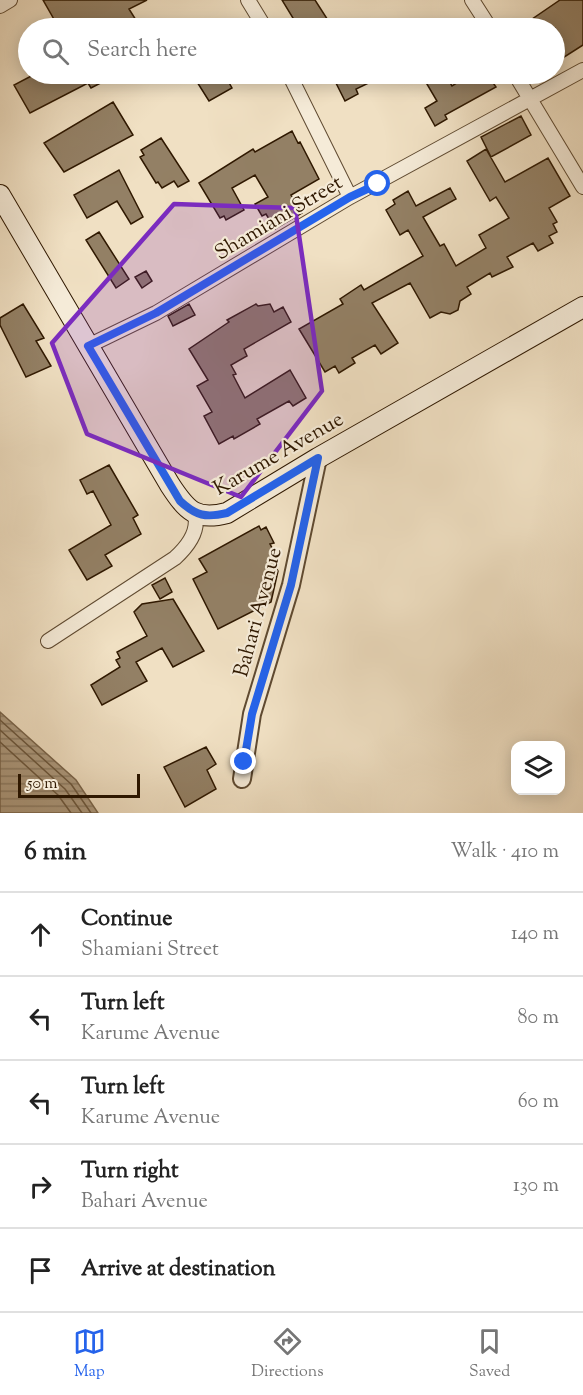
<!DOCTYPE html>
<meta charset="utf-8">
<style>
:root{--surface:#fff;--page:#f6f6f6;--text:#222;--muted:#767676;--line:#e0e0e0;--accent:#2563eb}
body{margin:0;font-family:"Sorts Mill Goudy",serif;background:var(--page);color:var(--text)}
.controls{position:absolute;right:18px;bottom:18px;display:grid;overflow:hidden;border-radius:12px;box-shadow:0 3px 15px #0003}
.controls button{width:54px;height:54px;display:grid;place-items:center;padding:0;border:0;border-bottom:2px solid var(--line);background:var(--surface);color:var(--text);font:30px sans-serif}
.scale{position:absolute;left:18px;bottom:15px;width:122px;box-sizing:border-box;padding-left:6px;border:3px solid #2f1800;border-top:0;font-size:16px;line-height:21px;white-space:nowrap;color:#2f1800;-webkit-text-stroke:4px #f5ebd8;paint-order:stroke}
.stop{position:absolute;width:18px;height:18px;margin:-14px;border:4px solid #2563eb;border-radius:50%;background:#fff}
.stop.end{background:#2563eb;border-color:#fff;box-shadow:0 2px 6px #0008}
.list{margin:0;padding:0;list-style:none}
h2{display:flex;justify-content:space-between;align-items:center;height:78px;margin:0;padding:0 24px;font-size:26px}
h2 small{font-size:20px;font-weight:400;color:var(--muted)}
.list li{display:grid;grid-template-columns:39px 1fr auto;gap:18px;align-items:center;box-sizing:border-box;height:84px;padding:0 24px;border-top:2px solid var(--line)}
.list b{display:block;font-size:22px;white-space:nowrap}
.list p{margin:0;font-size:20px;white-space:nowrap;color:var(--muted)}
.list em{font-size:20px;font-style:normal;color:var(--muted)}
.icon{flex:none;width:33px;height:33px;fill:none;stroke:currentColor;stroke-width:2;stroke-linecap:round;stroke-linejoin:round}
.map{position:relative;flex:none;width:583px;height:813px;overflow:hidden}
.search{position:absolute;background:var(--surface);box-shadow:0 3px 15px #0003;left:18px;right:18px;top:18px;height:66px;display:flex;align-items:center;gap:15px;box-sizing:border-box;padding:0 21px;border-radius:33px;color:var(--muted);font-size:22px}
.sheet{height:498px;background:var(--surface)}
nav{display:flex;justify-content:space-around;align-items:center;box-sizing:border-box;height:84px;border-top:2px solid var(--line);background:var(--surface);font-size:16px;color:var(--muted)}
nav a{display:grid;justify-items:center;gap:3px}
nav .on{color:var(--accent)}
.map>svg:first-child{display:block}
.water{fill:url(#water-rules);stroke:#7b674d;stroke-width:1.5}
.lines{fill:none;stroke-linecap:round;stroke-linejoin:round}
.shore{stroke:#6e5a40;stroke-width:1.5}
.building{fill:#938065;stroke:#2f1800;stroke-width:1.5}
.minor-casing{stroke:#5f4a31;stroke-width:16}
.tertiary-casing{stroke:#5f4a31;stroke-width:20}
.secondary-casing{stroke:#2f1800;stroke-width:22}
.minor{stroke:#f5ebd8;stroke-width:14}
.tertiary{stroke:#f5ebd8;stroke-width:16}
.secondary{stroke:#f5ebd8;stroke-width:20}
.route{stroke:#2563eb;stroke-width:8}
.marked{fill:#7b2cbf;fill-opacity:0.2;stroke:#7b2cbf;stroke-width:4.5;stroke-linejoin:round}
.labels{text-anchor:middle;stroke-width:4.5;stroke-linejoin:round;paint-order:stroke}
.street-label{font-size:21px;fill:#2f1800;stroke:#f5ebd8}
</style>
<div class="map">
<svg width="583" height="813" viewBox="0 0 583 813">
<defs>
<pattern id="water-rules" width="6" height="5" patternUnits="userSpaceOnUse" patternTransform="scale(1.5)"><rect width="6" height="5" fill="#ae9c81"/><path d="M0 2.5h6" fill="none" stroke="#8e7e67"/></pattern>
</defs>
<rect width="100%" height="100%" fill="#f0e0c3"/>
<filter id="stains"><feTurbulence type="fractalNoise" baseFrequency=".00333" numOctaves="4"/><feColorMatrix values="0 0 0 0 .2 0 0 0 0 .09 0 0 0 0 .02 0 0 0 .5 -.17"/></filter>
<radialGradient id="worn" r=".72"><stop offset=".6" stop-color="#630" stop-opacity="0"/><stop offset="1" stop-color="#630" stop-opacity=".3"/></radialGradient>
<!-- water -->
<path class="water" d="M0 712 76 780 98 813H0Z"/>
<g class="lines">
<!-- shore -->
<path class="shore" d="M0 720 71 784 91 813
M0 730 65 789 82 813
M0 742 58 795 71 813"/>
</g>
<!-- building -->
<path class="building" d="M43 0H147L129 9 141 28H59Z
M282 0H315L333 28H299Z
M560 0H583V45L555 63V28H519Z
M35 74H118L91 88 88 83 30 113 14 85Z
M192 74H224L232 88 209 101Z
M345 74H387L356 89 358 94 345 101 334 79Z
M421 74H445L452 86 471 74H487L496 87 445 115 447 119 435 126 425 108 437 101Z
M113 102 133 135 64 172 44 143Z
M521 116 531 135 491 157 481 137Z
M292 131 298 143 300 142 319 179 291 195 302 213 275 229 266 214 262 216 255 204 268 197 255 175 232 188 244 210 226 220 224 216 220 218 199 183 253 149 255 152Z
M161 138 189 181 178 187 174 181 162 188 158 182 156 183 140 157 144 155 141 150Z
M486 149 505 182 548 158 570 196 549 208 557 222 553 224 557 232 549 236 553 243 538 251 533 243 507 257 513 267 492 277 490 273 467 287 471 294 460 301 458 310 450 314 441 312 430 318 410 283 372 303 398 343 381 354 375 345 352 358 355 363 339 373 335 366 325 372 299 329 343 304 340 299 361 285 364 290 423 256 408 230 400 235 386 210 395 204 393 200 408 191 416 206 450 188 456 199 423 217 440 246 444 244 456 266 486 248 479 235 509 218 496 197 490 201 467 161Z
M119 170 143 217 131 224 117 201 87 218 74 195Z
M99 232 129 279 116 288 86 240Z
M146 271 152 281 142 288 135 277Z
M23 304 44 338 36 341 51 366 26 377 0 325V318Z
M189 304 195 315 173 326 168 316Z
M256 304 258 306 270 304 274 312 283 307 291 322 244 349 247 356 231 365 236 374 233 375 245 398 290 370 306 398 293 406 289 401 257 419 260 424 234 439 233 436 219 444 204 416 212 412 197 386 208 380 189 349 229 322 227 320Z
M109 465 138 515 133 518 141 534 105 555 112 566 87 580 69 550 111 525 93 491 87 494 80 480Z
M259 526 261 530 266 527 274 543 270 544 277 557 272 560 278 571 271 602 218 629 193 579 207 572 199 559Z
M165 578 172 592 160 599 152 585Z
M173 599 204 651 173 667 162 648 136 662 147 681 102 705 91 685 120 667 116 660 120 658 117 652 147 636 134 612 142 604Z
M206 747 216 764 207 770 216 789 185 807 164 767Z"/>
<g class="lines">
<defs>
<path id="minor" d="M248 0 265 28
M472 0 490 28
M0 6 10 0
M289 74 350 197
M515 74 583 187
M88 346 156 313 350 197 583 70
M48 641 175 558C187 547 199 531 195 515"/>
<path id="tertiary" d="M242 779 252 714 291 585 318 458"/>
<path id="secondary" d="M0 195 170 485C187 511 196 521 227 513L318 458 583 307"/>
</defs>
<!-- minor casing -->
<use href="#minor" class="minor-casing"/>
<!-- tertiary casing -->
<use href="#tertiary" class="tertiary-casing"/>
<!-- secondary casing -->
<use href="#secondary" class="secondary-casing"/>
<!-- minor -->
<use href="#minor" class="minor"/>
<!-- tertiary -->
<use href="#tertiary" class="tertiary"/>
<!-- secondary -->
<use href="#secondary" class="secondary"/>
</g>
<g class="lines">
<!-- route -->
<path class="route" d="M244 762 252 714 291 585 318 458 227 513C206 518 196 516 180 501L88 346 156 313 350 197 378 184"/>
</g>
<!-- marked area -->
<path class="marked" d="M174 204 295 208 322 391 241 497 87 434 52 343Z"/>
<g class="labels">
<!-- street labels -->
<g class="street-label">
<text transform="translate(278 217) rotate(-31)" y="7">Shamiani Street</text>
<text transform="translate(278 453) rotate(-30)" y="7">Karume Avenue</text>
<text transform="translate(257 612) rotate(-75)" y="7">Bahari Avenue</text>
</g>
</g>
<rect width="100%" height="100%" filter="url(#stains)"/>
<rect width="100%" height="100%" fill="url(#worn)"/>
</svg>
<div class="controls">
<button><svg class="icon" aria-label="layers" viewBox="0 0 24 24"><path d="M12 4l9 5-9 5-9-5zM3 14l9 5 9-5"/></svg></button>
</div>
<div class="scale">50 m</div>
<div class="stop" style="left:378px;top:184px"></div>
<div class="stop end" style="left:244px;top:762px"></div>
<div class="search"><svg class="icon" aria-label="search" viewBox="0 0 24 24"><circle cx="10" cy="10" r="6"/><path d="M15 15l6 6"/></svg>Search here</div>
</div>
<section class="sheet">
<h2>6 min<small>Walk · 410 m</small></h2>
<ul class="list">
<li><svg class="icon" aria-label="ahead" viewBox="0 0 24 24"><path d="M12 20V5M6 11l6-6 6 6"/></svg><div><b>Continue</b><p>Shamiani Street</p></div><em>140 m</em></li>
<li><svg class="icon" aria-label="left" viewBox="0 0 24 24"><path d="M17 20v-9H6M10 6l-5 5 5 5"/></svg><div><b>Turn left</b><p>Karume Avenue</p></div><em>80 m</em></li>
<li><svg class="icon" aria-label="left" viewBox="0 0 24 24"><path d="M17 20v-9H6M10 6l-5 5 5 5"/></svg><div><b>Turn left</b><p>Karume Avenue</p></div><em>60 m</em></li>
<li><svg class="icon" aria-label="right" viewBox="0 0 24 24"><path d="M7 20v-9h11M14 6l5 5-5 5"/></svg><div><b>Turn right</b><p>Bahari Avenue</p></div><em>130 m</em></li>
<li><svg class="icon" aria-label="arrive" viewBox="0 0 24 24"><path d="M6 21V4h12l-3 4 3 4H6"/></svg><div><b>Arrive at destination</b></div></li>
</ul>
</section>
<nav>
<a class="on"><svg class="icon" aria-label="map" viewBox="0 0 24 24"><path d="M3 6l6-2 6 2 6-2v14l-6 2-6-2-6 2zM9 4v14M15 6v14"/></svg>Map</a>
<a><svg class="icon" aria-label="directions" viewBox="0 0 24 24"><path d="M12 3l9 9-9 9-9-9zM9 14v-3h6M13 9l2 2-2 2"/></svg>Directions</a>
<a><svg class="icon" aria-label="saved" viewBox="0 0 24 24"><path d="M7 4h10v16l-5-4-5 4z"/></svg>Saved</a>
</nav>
